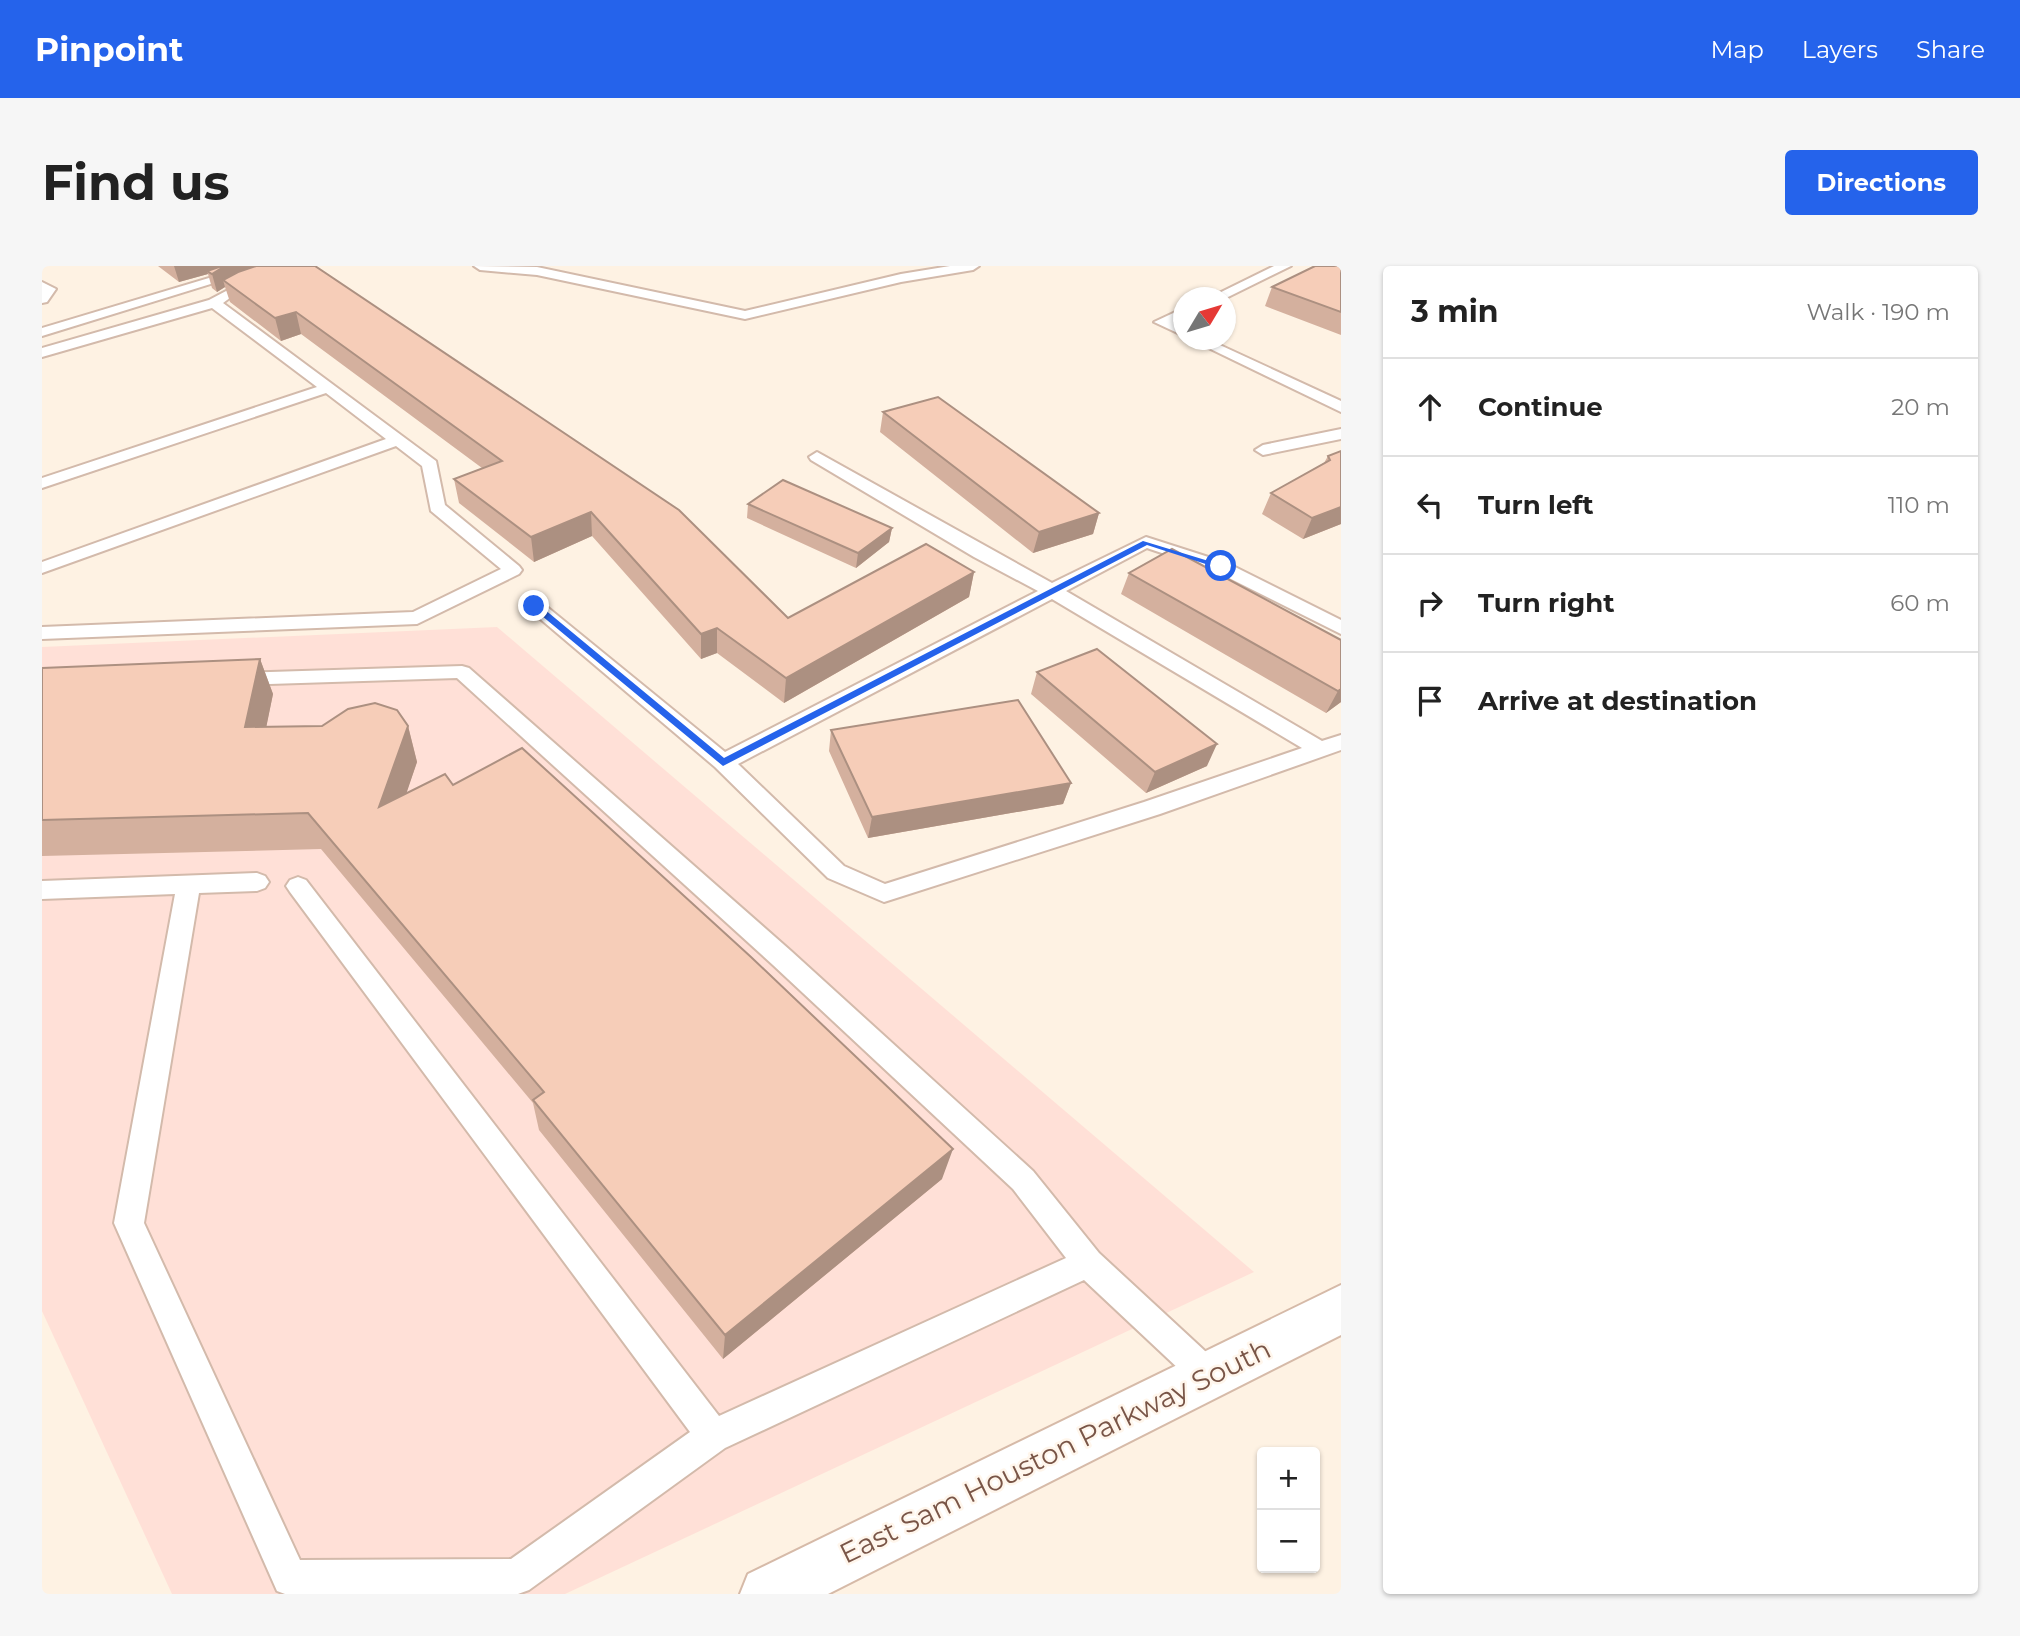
<!DOCTYPE html>
<meta charset="utf-8">
<style>
:root{--surface:#fff;--page:#f6f6f6;--text:#222;--muted:#767676;--line:#e0e0e0;--accent:#2563eb}
body{margin:0;font-family:Montserrat,sans-serif;background:var(--page);color:var(--text)}
.controls{position:absolute;right:21px;bottom:21px;display:grid;overflow:hidden;border-radius:7px;box-shadow:0 2px 5px #0004}
.controls button{width:63px;height:63px;display:grid;place-items:center;padding:0;border:0;border-bottom:2px solid var(--line);background:var(--surface);color:var(--text);font:35px sans-serif}
.compass{position:absolute;left:1131px;top:21px;width:63px;height:63px;border-radius:50%;background:var(--surface);box-shadow:0 2px 5px #0004;rotate:52deg}
.stop{position:absolute;width:21px;height:21px;margin:-16px;border:5px solid #2563eb;border-radius:50%;background:#fff}
.stop.end{background:#2563eb;border-color:#fff;box-shadow:0 2px 7px #0008}
.list{margin:0;padding:0;list-style:none}
h2{display:flex;justify-content:space-between;align-items:center;height:91px;margin:0;padding:0 28px;font-size:30px}
h2 small{font-size:23px;font-weight:400;color:var(--muted)}
.list li{display:grid;grid-template-columns:46px 1fr auto;gap:21px;align-items:center;box-sizing:border-box;height:98px;padding:0 28px;border-top:2px solid var(--line)}
.list b{display:block;font-size:26px;white-space:nowrap}
.list em{font-size:23px;font-style:normal;color:var(--muted)}
.icon{flex:none;width:38px;height:38px;fill:none;stroke:currentColor;stroke-width:2;stroke-linecap:round;stroke-linejoin:round}
.map{position:relative;flex:none;width:1299px;height:1328px;overflow:hidden;border-radius:7px}
header{display:flex;align-items:center;gap:42px;box-sizing:border-box;height:98px;padding:0 35px;background:var(--accent);color:#fff}
header strong{font-size:33px}
nav{display:flex;gap:38px;margin-inline-start:auto;font-size:24px}
.intro{display:flex;align-items:center;justify-content:space-between;box-sizing:border-box;height:168px;padding:0 42px}
h1{margin:0;font-size:49px}
.button{padding:18px 32px;border-radius:7px;background:var(--accent);color:#fff;font-size:24px;font-weight:700}
main{display:flex;gap:42px;padding:0 42px}
aside{flex:1;background:var(--surface);border-radius:7px;box-shadow:0 2px 5px #0004}
.map>svg:first-child{display:block}
.commercial{fill:#ffe0d7}
.lines{fill:none;stroke-linecap:round;stroke-linejoin:round}
.service-casing{stroke:#d3baab;stroke-width:4}
.secondary-casing{stroke:#d6baa8;stroke-width:4}
.service{fill:#fff;fill-rule:evenodd}
.secondary{fill:#fff;fill-rule:evenodd}
.wall{fill:#d4b09e}
.shaded-wall{fill:#ac9081}
.building{fill:#f6cdb8;stroke:#ac9081;stroke-width:2}
.route{fill:#2563eb}
.labels{text-anchor:middle;stroke-width:5;stroke-linejoin:round;paint-order:stroke}
.near-street-label{font-size:28px;fill:#795547;stroke:#fff6ec}
</style>
<header>
<strong>Pinpoint</strong>
<nav><a>Map</a><a>Layers</a><a>Share</a></nav>
</header>
<div class="intro"><h1>Find us</h1><a class="button">Directions</a></div>
<main>
<div class="map">
<svg width="1299" height="1328" viewBox="0 0 1299 1328">
<rect width="100%" height="100%" fill="#fef2e3"/>
<!-- commercial -->
<path class="commercial" d="M455 361 1212 1006 523 1328H130L0 1045V381Z"/>
<g class="lines">
<defs>
<path id="service" d="M207 0H227L0 70V62Z
M432 0 495 1 703 45 859 8 908 0H937L931 4 859 16 703 53 495 9 438 4Z
M1232 0H1249L1184 32H1167Z
M0 16 14 23 5 36 0 37Z
M186 24 193 28 181 37 394 195 403 239 477 300 480 304 477 308 375 358 0 373V361L371 346 459 303 389 245 380 200 354 180 0 307V296L344 173 284 127 0 222V212L275 121 170 42 0 91V82L167 34Z
M1142 42V51L1131 56 1142 61V70L1112 56Z
M1150 74H1167L1299 135V146Z
M1299 163V173L1221 189 1213 184 1221 179Z
M775 186 1010 317 1104 271 1185 297 1299 354V368L1173 305 1105 282 1024 325 1280 475 1299 469V484L1118 548 842 636 786 612 673 501 483 340 492 334 499 336 683 486 996 325 932 291 769 194 767 191ZM1010 333 1260 482 1102 536 843 618 802 600 696 498Z
M420 400 427 402 749 685 991 905 1057 987 1177 1098 1182 1109 1177 1120 1166 1125 1155 1120 1042 1014 683 1182 487 1324 476 1328H243L235 1325 72 957 133 628 0 633V615L215 607 223 610 227 616 223 622 215 625 157 627 102 957 258 1294 469 1293 648 1166 248 626 244 620 248 614 256 611 264 614 677 1150 1024 992 971 923 731 699 415 412 194 419 187 418 184 413 187 408 194 407Z"/>
<path id="secondary" d="M1299 1019V1069L786 1328H698L706 1308Z"/>
</defs>
<!-- service casing -->
<use href="#service" class="service-casing"/>
<!-- secondary casing -->
<use href="#secondary" class="secondary-casing"/>
<!-- service -->
<use href="#service" class="service"/>
<!-- secondary -->
<use href="#secondary" class="secondary"/>
</g>
<!-- wall -->
<path class="wall" d="M116 0H273L746 352 932 306 927 331 742 437 675 387 659 393 550 270 492 296 417 237 412 213 440 202 259 68 239 75 188 36 183 21 175 26 170 22 166 8 137 16Z
M1299 0V69L1223 40 1230 21Z
M841 146 1057 247 1051 268 991 287 838 166Z
M1299 185V258L1261 273 1220 248 1229 227 1282 197 1286 190Z
M706 238 850 262 847 276 814 302 705 252Z
M1087 307 1299 374V436L1284 447 1079 328Z
M218 393 231 428 224 461 366 460 375 496 364 527 411 519 900 913 681 1093 497 864 491 837 279 583 0 590V402Z
M995 406 1165 500 1104 527 989 428Z
M789 464 1029 517 1021 538 826 572 787 485Z"/>
<!-- shaded-wall -->
<path class="shaded-wall" d="M132 0H247L181 14 183 21 175 26 170 8 165 5 166 8 137 16Z
M254 46 259 68 239 75 233 52Z
M1299 241V258L1261 273 1270 252Z
M549 246 550 270 492 296 489 271Z
M1057 247 1051 268 991 287 997 266Z
M850 262 847 276 814 302 816 287Z
M932 306 927 331 742 437 744 412Z
M675 362V387L659 393V368Z
M218 393 231 428 217 497 203 461Z
M1299 423V436L1284 447 1296 425Z
M366 460 375 496 348 576 337 541Z
M1175 478 1165 500 1104 527 1113 506Z
M1029 517 1021 538 826 572 830 551Z
M911 883 900 913 681 1093 683 1069Z"/>
<!-- building -->
<path class="building" d="M180 0H183L170 8 165 5Z
M214 0H273L637 244 746 352 884 278 932 306 744 412 675 362 659 368 549 246 489 271 412 213 460 195 254 46 233 52 181 14 196 6Z
M1273 0H1299V46L1230 21Z
M896 131 1057 247 997 266 841 146Z
M1299 185V241L1270 252 1229 227 1288 194 1286 190Z
M741 214 850 262 816 287 706 238Z
M1130 283 1299 374V423L1296 425 1087 307Z
M1055 383 1175 478 1113 506 995 406Z
M218 393 203 461 280 460 306 443 333 437 355 444 366 460 337 541 403 508 411 519 480 482 709 691 911 883 683 1069 491 834 502 826 266 547 0 554V402Z
M976 434 1029 517 830 551 789 464Z"/>
<!-- route -->
<path class="route" d="M1101 275 1183 300 1176 302 1105 279 681 500 488 340 496 338 682 492Z"/>
<g class="labels">
<!-- near-street labels -->
<g class="near-street-label">
<text transform="translate(1013 1185) rotate(-26)" y="10">East Sam Houston Parkway South</text>
</g>
</g>
</svg>
<div class="controls">
<button>+</button>
<button>−</button>
</div>
<svg class="compass" viewBox="-18 -18 36 36"><path d="M0-13l5 13h-10z" fill="#e53935"/><path d="M0 13l5-13h-10z" fill="#767676"/></svg>
<div class="stop" style="left:1179px;top:300px"></div>
<div class="stop end" style="left:492px;top:340px"></div>
</div>
<aside>
<h2>3 min<small>Walk · 190 m</small></h2>
<ul class="list">
<li><svg class="icon" aria-label="ahead" viewBox="0 0 24 24"><path d="M12 20V5M6 11l6-6 6 6"/></svg><div><b>Continue</b></div><em>20 m</em></li>
<li><svg class="icon" aria-label="left" viewBox="0 0 24 24"><path d="M17 20v-9H6M10 6l-5 5 5 5"/></svg><div><b>Turn left</b></div><em>110 m</em></li>
<li><svg class="icon" aria-label="right" viewBox="0 0 24 24"><path d="M7 20v-9h11M14 6l5 5-5 5"/></svg><div><b>Turn right</b></div><em>60 m</em></li>
<li><svg class="icon" aria-label="arrive" viewBox="0 0 24 24"><path d="M6 21V4h12l-3 4 3 4H6"/></svg><div><b>Arrive at destination</b></div></li>
</ul>
</aside>
</main>
